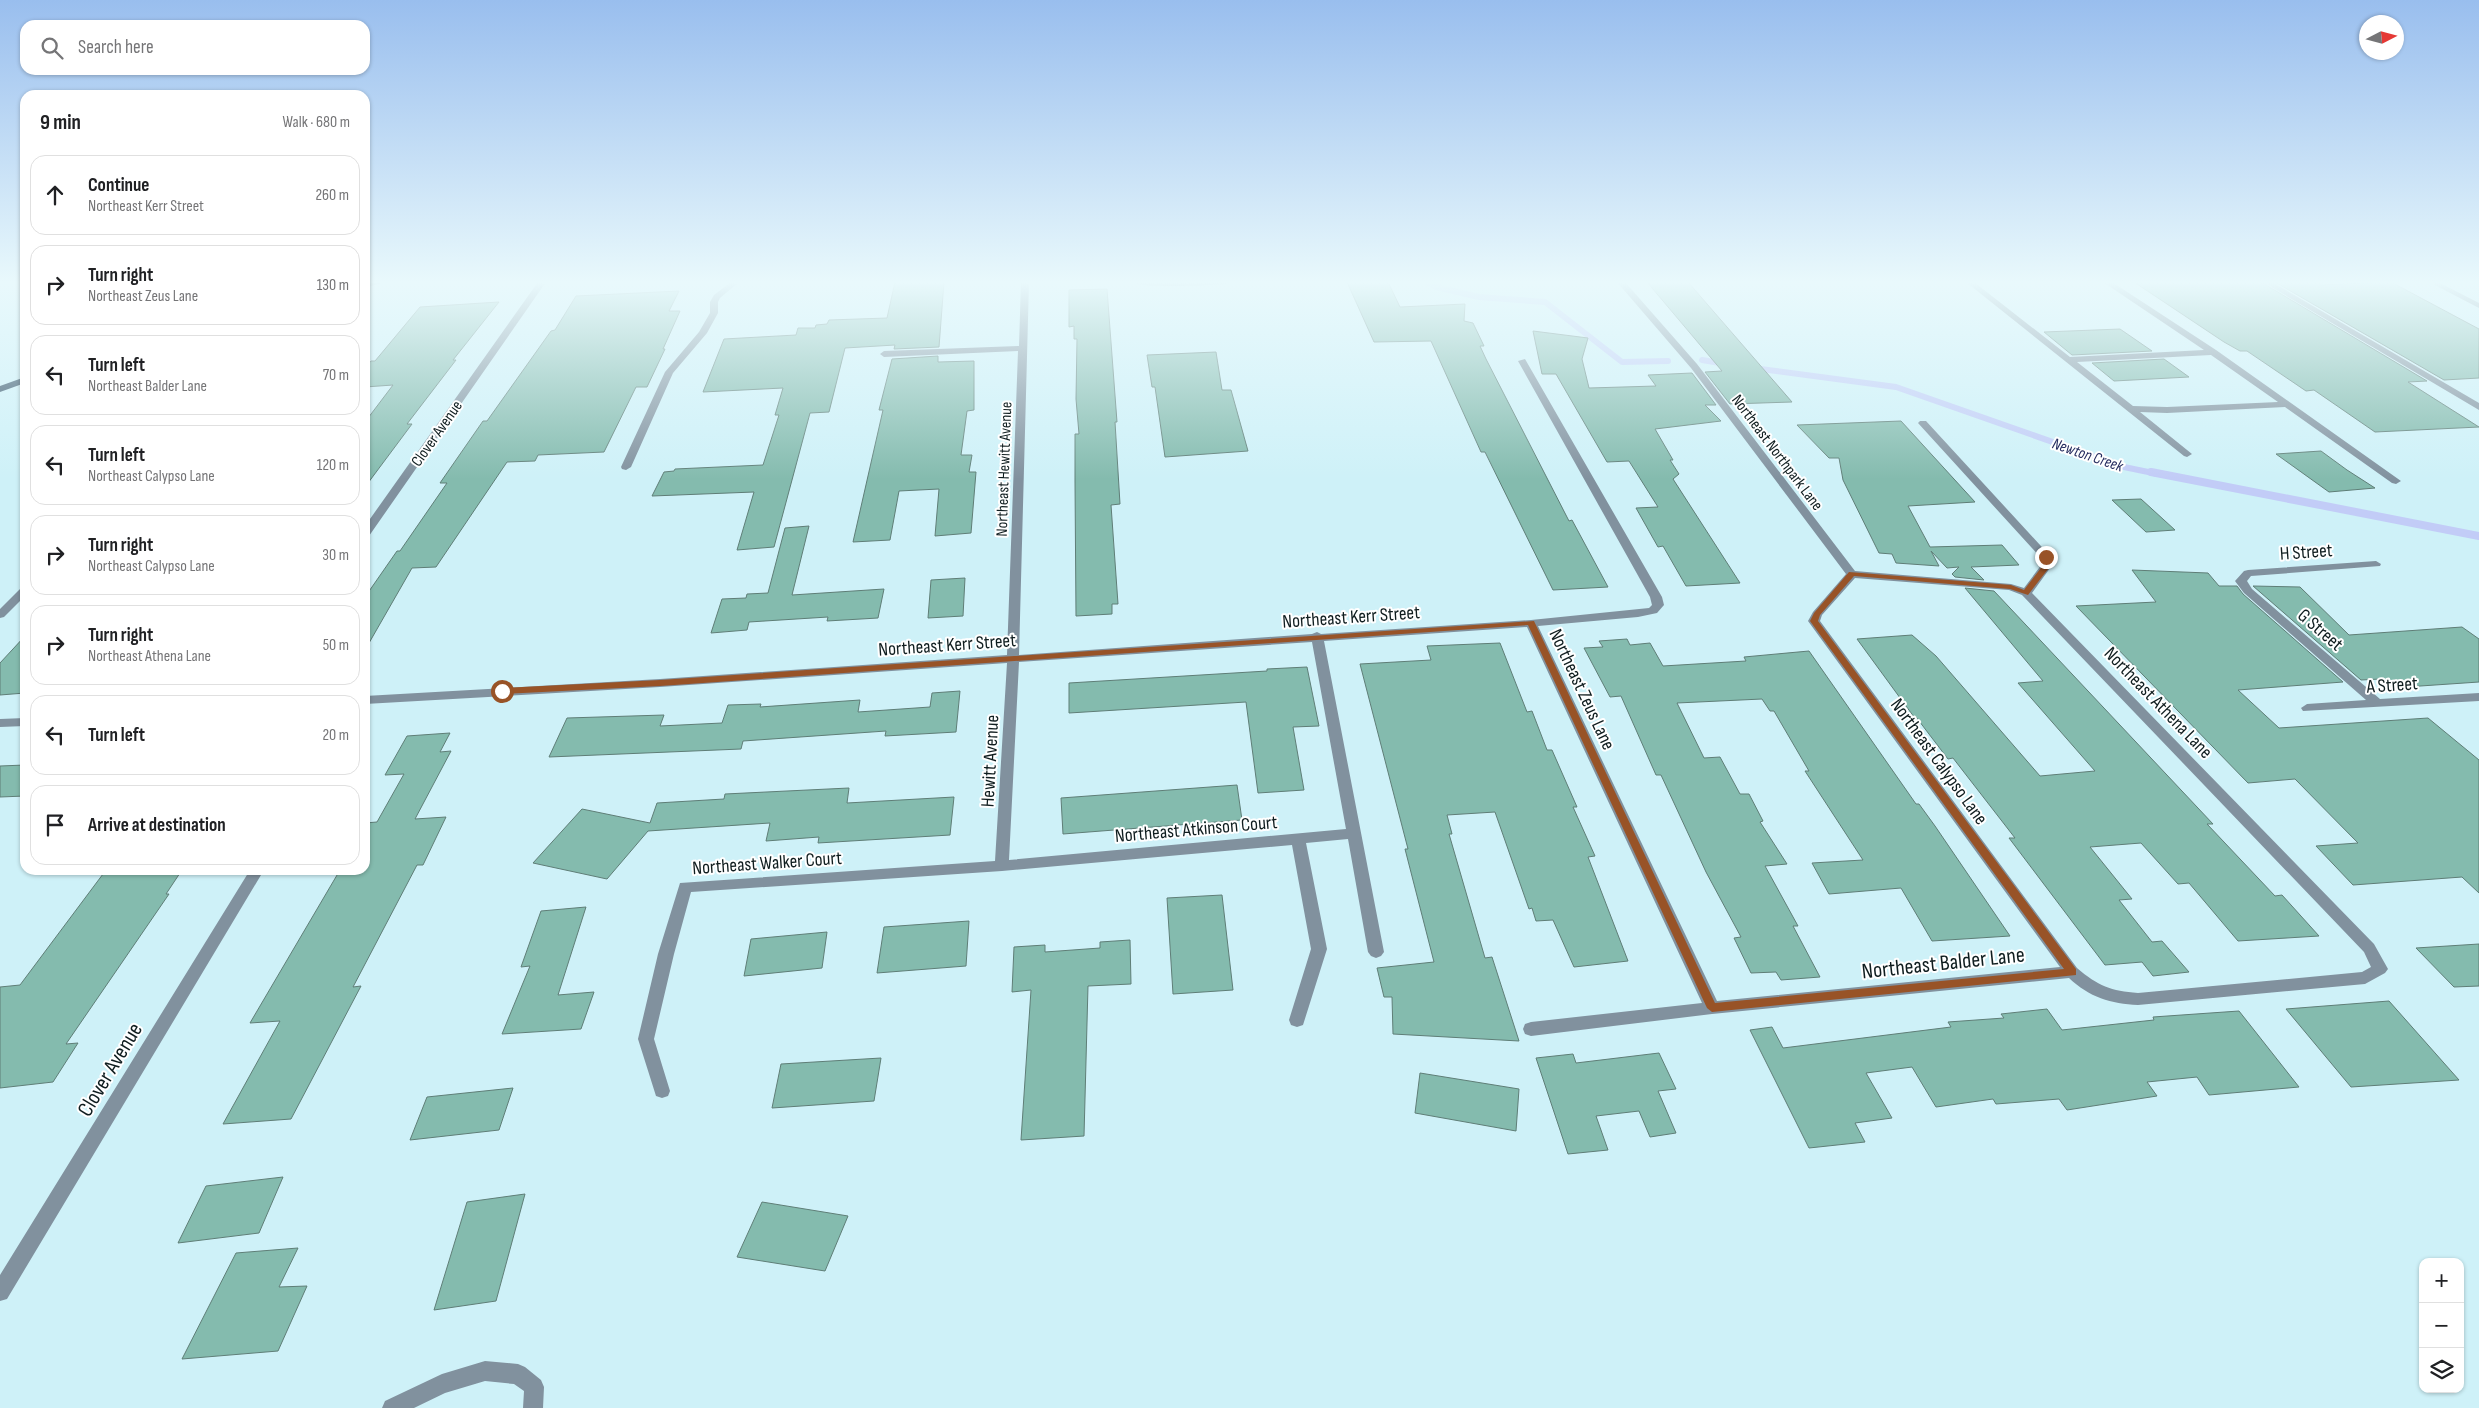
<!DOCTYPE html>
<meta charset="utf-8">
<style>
:root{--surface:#fff;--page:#f6f6f6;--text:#202124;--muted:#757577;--line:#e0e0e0}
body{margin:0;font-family:"Sofia Sans Condensed",sans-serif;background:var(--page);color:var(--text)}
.controls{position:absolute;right:15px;bottom:15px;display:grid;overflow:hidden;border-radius:10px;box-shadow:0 1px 4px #0004}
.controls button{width:45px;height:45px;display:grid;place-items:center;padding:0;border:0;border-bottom:1px solid var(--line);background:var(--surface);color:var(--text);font:25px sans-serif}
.compass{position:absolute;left:2359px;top:15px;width:45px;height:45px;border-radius:50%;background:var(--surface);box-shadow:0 1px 4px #0004;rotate:84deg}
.stop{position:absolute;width:15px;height:15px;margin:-11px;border:4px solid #985327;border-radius:50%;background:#fff}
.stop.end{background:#985327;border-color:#fff;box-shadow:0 1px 5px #0008}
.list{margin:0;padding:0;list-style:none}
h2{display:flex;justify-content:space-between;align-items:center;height:65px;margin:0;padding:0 20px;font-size:21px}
h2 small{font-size:16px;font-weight:400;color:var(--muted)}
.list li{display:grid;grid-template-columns:32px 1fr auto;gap:15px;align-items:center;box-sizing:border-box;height:80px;margin:0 10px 10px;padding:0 10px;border:1px solid var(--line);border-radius:15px}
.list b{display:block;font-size:19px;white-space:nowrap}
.list p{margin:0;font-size:16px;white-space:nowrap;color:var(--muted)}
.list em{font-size:16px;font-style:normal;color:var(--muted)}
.icon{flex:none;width:28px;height:28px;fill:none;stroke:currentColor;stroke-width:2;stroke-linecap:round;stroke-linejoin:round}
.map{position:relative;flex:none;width:2479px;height:1408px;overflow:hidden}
.search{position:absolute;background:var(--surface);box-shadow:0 1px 4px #0004;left:20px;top:20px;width:350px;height:55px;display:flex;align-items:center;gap:12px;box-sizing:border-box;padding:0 18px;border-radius:15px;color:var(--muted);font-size:19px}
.panel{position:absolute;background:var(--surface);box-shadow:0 1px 4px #0004;left:20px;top:90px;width:350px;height:785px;border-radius:15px}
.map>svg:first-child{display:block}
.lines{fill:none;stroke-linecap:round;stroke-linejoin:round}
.stream-far1{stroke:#c2ccf7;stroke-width:6}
.stream{stroke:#c2ccf7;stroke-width:8}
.building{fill:#84bbae;stroke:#5f7e77}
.minor{fill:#81919e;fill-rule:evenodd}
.major{fill:#2c495f;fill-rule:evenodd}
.route{fill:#985327}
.labels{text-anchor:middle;stroke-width:4;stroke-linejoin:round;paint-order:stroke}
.far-street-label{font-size:16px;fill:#0f1d1f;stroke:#fff}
.far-water-label{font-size:16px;font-style:italic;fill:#252c5f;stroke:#fff}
.street-label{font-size:19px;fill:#0f1d1f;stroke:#fff}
.near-street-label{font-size:22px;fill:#0f1d1f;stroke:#fff}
</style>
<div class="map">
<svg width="2479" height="1408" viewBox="0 0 2479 1408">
<rect width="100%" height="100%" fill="#cef1f8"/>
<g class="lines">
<!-- stream-far1 -->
<path class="stream-far1" d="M1427 282 1436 287 1479 297 1545 302 1622 362 1668 361
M1702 360 1726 364
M1753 368 1896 387 2124 467 2158 474"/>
<!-- stream -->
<path class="stream" d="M2151 472 2479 536"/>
</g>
<!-- building -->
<path class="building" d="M895 282H944L939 347 894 349 895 345 845 348 829 412 810 413 774 547 737 550 754 492 652 496 664 472 674 471 675 469 763 465 779 415H775L783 388 703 392 724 339 796 335 798 328H815L816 325 827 324 829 320 887 318Z
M1347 282H1388L1400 307 1465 304 1464 321 1473 323 1484 346H1480L1486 359 1569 521 1572 520 1608 587 1553 590 1485 452H1481L1431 341 1374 342Z
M1647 282H1688L1792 402 1730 404 1705 372 1722 371Z
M2134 282H2261L2427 381 2408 382 2479 427 2375 432 2314 390 2306 391 2247 351H2240L2224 342Z
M2275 282H2320V285L2391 282 2479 329V378L2444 380Z
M1107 289 1117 422H1115L1120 504 1111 505 1118 604H1112V614L1076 616 1075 481V434H1079L1076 399 1077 339H1074V326L1069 327V290Z
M679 291 669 311H680L663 349H665L647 387H636L604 452 538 455 535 461 507 462 436 567 412 568 365 650V597L397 551H400L447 483H440L483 421H487L551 331 555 330 576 296Z
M499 302 453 360H456L407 424H412L365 487V422L393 385 365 387V368L371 361H375L420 307Z
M2120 329 2152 351 2072 355 2044 332Z
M1533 331 1588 338 1582 359 1589 388 1656 386 1648 375 1692 373 1716 405H1705L1721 421 1655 429 1673 460H1670L1679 474 1673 479 1740 583 1686 586 1663 546 1658 547 1636 508 1658 507 1629 461 1607 462 1556 374H1542Z
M1216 352 1222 390H1231L1248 451 1165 457 1155 387H1152L1147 355Z
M938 356V362L974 361V410L967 411 961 455H972L969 472H976L971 533 935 536 939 489 899 491 890 540 853 542 883 410H879L892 359Z
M2164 359 2189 377 2114 381 2092 363Z
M1901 421 1975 502 1908 506 1930 547 2002 545 2019 565 1971 567 1984 580 1955 577 1952 574 1959 567 1947 568 1931 551 1939 566 1896 563 1892 554 1879 553 1843 480 1839 458H1829L1797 425Z
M2321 451 2347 470 2375 488 2329 492 2276 454Z
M2141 499 2175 530 2146 532 2112 500Z
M809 526 792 595 884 589 878 618 827 621 828 617 749 622 747 630 711 633 722 599 746 598 747 594 768 593 785 528Z
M2132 570 2208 573 2219 586H2237L2243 594 2343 682 2238 690 2279 728 2428 718 2479 760V893L2462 877 2353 885 2316 846 2358 843 2295 779 2248 783 2076 606 2156 602Z
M965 578 963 616 928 618 931 580Z
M2253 586 2300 587 2349 635 2462 627 2479 639V682L2391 688 2381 679 2361 680Z
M1965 588 1994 591 2213 824H2207L2275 896 2282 895 2319 936 2238 941 2189 883 2178 884 2141 843 2090 847 2132 899 2119 900 2152 942 2162 941 2189 972 2153 976 2142 962 2105 965 2009 838H2015L1953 758 1948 759 1916 717H1914L1857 639 1912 635 1936 656 2040 776 2095 771 2018 683 2043 681Z
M25 636V693L0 695V663Z
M1627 639 1630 645 1650 643 1663 666 1746 661 1744 657 1809 651 1916 804H1919L1935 826 2010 936 1932 941 1901 888 1829 894 1812 863 1863 860 1805 771H1809L1774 711H1770L1762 699 1677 703 1704 758 1720 757 1740 794H1749L1763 821 1760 822 1787 864 1765 866 1798 926H1793L1820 977 1781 980 1776 972 1751 973 1734 938 1741 937 1706 872 1661 775H1656L1621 696 1610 697 1584 648 1603 647 1599 641Z
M1500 643 1527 712 1532 711 1547 750H1552L1577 807H1573L1595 856 1588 857 1628 961 1574 967 1553 920 1536 921 1532 908 1529 909 1495 812 1447 815 1452 834H1449L1485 958 1492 957 1519 1041 1393 1034 1392 997H1384L1377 968 1434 962 1405 849H1408L1360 664 1431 660 1427 646Z
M1307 667 1319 726 1293 727 1304 790 1258 793 1246 702 1069 713V683L1267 671V669Z
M960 691 956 732 885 736 886 731 743 741 741 749 549 757 567 718 664 715 660 726 722 723 728 705 761 704 760 707 860 700 858 712 930 707 932 693Z
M450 733 440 752 451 751 415 819 446 817 423 865H417L353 987 361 986 291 1119 223 1124 280 1021 250 1023 340 870H365V823L377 822 404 774 385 775 407 736Z
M25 765V796L0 797V766Z
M1237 785 1242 820 1063 834 1061 798Z
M849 788 847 803 954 797 950 835 818 843 819 837 766 841 770 823 648 831 607 879 533 863 582 809 650 823 657 803 724 799 725 794Z
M106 870H182L166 894H169L66 1044 78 1043 53 1082 0 1088V987L20 985Z
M1222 895 1233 990 1173 994 1167 898Z
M586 907 558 995 594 992 581 1029 502 1034 530 966 521 967 541 911Z
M969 921 966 966 877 973 884 927Z
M827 932 822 968 744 976 751 939Z
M1130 940 1131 984 1088 986 1084 1136 1021 1140 1031 990 1012 992 1014 947 1045 945V952L1100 948V942Z
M2479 944V986L2454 987 2416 948Z
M2389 1001 2459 1080 2351 1087 2286 1009Z
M2047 1009 2062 1030 2154 1020 2153 1017 2239 1011 2299 1087 2209 1095 2197 1077 2147 1082 2157 1096 2067 1110 2059 1099 1996 1104 1993 1099 1936 1107 1912 1067 1866 1073 1892 1118 1855 1123 1865 1142 1809 1148 1750 1030 1772 1027 1783 1048 1951 1027 1948 1022 2004 1018 2001 1014Z
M1659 1053 1676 1089 1658 1091 1676 1133 1650 1137 1639 1111 1596 1116 1608 1150 1568 1154 1536 1058 1573 1054 1576 1063Z
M881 1058 874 1101 772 1108 781 1064Z
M1420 1073 1519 1089 1516 1131 1415 1113Z
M513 1088 499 1130 410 1140 427 1097Z
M283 1177 259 1233 178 1243 206 1186Z
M525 1194 496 1301 434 1310 467 1202Z
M762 1202 848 1216 825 1271 737 1257Z
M298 1248 279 1287 307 1286 278 1351 182 1359 236 1253Z"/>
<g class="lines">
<!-- minor -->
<path class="minor" d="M538 282H546L369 536 365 537V526Z
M731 282H739L720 298 718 302V313L707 333 673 373 631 467 626 470 622 469 621 467 665 372 699 332 710 313V302L714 295Z
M1021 282H1029L1019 655 1312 634 1317 632 1321 634 1531 620 1649 608 1652 605 1650 597 1518 361 1525 359 1662 597 1664 605 1657 613 1638 617 1538 626 1717 1001 2060 967 1808 621 1813 612 1846 574 1691 368 1617 282H1625L1697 364 1855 571 2011 584 2024 588 2042 564 2041 558 1918 423 1920 421H1926L2051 557 2053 564 2032 593 2374 944 2388 969 2385 973 2365 984 2138 1005C2111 1004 2089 997 2069 978L1712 1014 1531 1036 1525 1034 1523 1029 1525 1024 1531 1022 1702 1003 1527 627 1324 641 1384 952 1381 956 1376 958 1371 956 1368 952 1348 839 1306 843 1327 949 1303 1025 1297 1027 1291 1025 1289 1020 1311 949 1292 845 1002 871 691 892 674 954 654 1039 670 1091 668 1096 662 1098 656 1096 638 1039 658 954 680 883 995 861 1007 663 660 687 365 704V696L660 679 1007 655 1018 351 884 357 880 354 884 351 1019 346ZM1855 578 2009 590 2022 595 2364 952 2371 967 2362 972 2138 993C2111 991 2098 986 2077 968L1820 621 1822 615ZM1312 642 1346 829 1009 860 1019 662Z
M1133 282H1230L1226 284C1210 285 1143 289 1133 282Z
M1966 282H1974L2070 357 2204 350 2103 282H2112L2216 350 2401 481 2396 484 2392 483 2285 407 2167 413 2140 412 2192 454 2187 457 2184 456ZM2211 355 2278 402 2167 407 2133 406 2077 362Z
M2263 282H2272L2479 403V410Z
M2429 282H2438L2479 303V308Z
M2376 561 2381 564 2380 566 2251 576 2247 581 2252 589 2380 699 2479 693V701L2303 711 2301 708 2307 704 2366 700 2244 593 2235 581 2244 571 2248 570Z
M25 587V596L4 617 0 618V609L21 588Z
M25 718V726L0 727V719Z
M250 870H264L7 1299 0 1301V1275Z
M485 1361 518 1364 525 1367 541 1380 544 1387 543 1408H523L524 1391 514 1384 485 1381 445 1393 414 1408H382L385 1401 442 1374Z"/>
<!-- major -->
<path class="major" d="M371 282H388L365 287V283Z
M25 377V383L0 392V386Z"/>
</g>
<!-- sky -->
<linearGradient id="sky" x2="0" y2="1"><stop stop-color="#99beee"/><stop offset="0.59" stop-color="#e9f9fc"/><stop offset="1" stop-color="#e9f9fc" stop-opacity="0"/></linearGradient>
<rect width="2479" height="479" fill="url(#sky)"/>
<!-- route -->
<path class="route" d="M2043 555H2049L2052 564 2028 595 2010 589 1854 576 1820 615 1818 621 2076 969V975L1712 1012 1707 1008 1528 625 660 686 502 694 497 691 502 688 660 680 1534 621 1715 1003 2064 969 1810 621 1814 613 1849 572 2011 585 2024 590 2044 564Z"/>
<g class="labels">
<!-- far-street labels -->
<g class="far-street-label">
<text transform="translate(436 433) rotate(-55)" y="6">Clover Avenue</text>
<text transform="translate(1778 452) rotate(53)" y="6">Northeast Northpark Lane</text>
<text transform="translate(1003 469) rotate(-88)" y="6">Northeast Hewitt Avenue</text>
</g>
<!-- far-water labels -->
<g class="far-water-label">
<text transform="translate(2088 454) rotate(19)" y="6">Newton Creek</text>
</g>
<!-- street labels -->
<g class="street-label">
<text transform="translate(2306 551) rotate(-4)" y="7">H Street</text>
<text transform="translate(1351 616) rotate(-4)" y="7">Northeast Kerr Street</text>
<text transform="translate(2321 629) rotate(41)" y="7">G Street</text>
<text transform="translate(947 644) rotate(-4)" y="7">Northeast Kerr Street</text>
<text transform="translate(2392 684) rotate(-4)" y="7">A Street</text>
<text transform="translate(1583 689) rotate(65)" y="7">Northeast Zeus Lane</text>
<text transform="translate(2159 702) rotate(46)" y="7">Northeast Athena Lane</text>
<text transform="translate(989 761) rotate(-87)" y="7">Hewitt Avenue</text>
<text transform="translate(1940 761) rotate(54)" y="7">Northeast Calypso Lane</text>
<text transform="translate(1196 828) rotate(-5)" y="7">Northeast Atkinson Court</text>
<text transform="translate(767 862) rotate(-4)" y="7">Northeast Walker Court</text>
</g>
<!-- near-street labels -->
<g class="near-street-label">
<text transform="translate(1943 962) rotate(-6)" y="8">Northeast Balder Lane</text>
<text transform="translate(109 1069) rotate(-59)" y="8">Clover Avenue</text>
</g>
</g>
</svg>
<div class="controls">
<button>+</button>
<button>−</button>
<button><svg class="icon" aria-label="layers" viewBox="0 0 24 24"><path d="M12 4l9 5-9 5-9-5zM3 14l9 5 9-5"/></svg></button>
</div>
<svg class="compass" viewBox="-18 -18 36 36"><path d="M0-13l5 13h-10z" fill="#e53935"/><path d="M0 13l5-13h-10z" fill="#757577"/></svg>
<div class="stop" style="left:502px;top:691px"></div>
<div class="stop end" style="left:2046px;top:557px"></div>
<div class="search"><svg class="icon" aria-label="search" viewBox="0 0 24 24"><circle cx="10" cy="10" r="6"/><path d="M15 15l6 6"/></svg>Search here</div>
<section class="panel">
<h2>9 min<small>Walk · 680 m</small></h2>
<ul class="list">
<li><svg class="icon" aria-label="ahead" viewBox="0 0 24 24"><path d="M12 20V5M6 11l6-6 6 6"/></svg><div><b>Continue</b><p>Northeast Kerr Street</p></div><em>260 m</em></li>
<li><svg class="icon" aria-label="right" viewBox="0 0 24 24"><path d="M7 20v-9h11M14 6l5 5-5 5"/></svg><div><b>Turn right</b><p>Northeast Zeus Lane</p></div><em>130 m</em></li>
<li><svg class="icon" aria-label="left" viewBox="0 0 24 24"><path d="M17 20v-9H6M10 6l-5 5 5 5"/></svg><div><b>Turn left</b><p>Northeast Balder Lane</p></div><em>70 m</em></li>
<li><svg class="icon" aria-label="left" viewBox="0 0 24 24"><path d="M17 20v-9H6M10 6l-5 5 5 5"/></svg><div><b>Turn left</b><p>Northeast Calypso Lane</p></div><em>120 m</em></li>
<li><svg class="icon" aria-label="right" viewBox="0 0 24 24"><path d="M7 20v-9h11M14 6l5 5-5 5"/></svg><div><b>Turn right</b><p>Northeast Calypso Lane</p></div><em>30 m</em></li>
<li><svg class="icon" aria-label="right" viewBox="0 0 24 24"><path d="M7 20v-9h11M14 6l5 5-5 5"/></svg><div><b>Turn right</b><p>Northeast Athena Lane</p></div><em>50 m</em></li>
<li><svg class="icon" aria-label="left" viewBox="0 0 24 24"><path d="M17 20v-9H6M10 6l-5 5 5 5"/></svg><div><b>Turn left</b></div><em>20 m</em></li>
<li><svg class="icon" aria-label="arrive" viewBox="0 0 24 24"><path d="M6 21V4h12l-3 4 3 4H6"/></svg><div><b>Arrive at destination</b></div></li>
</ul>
</section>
</div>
